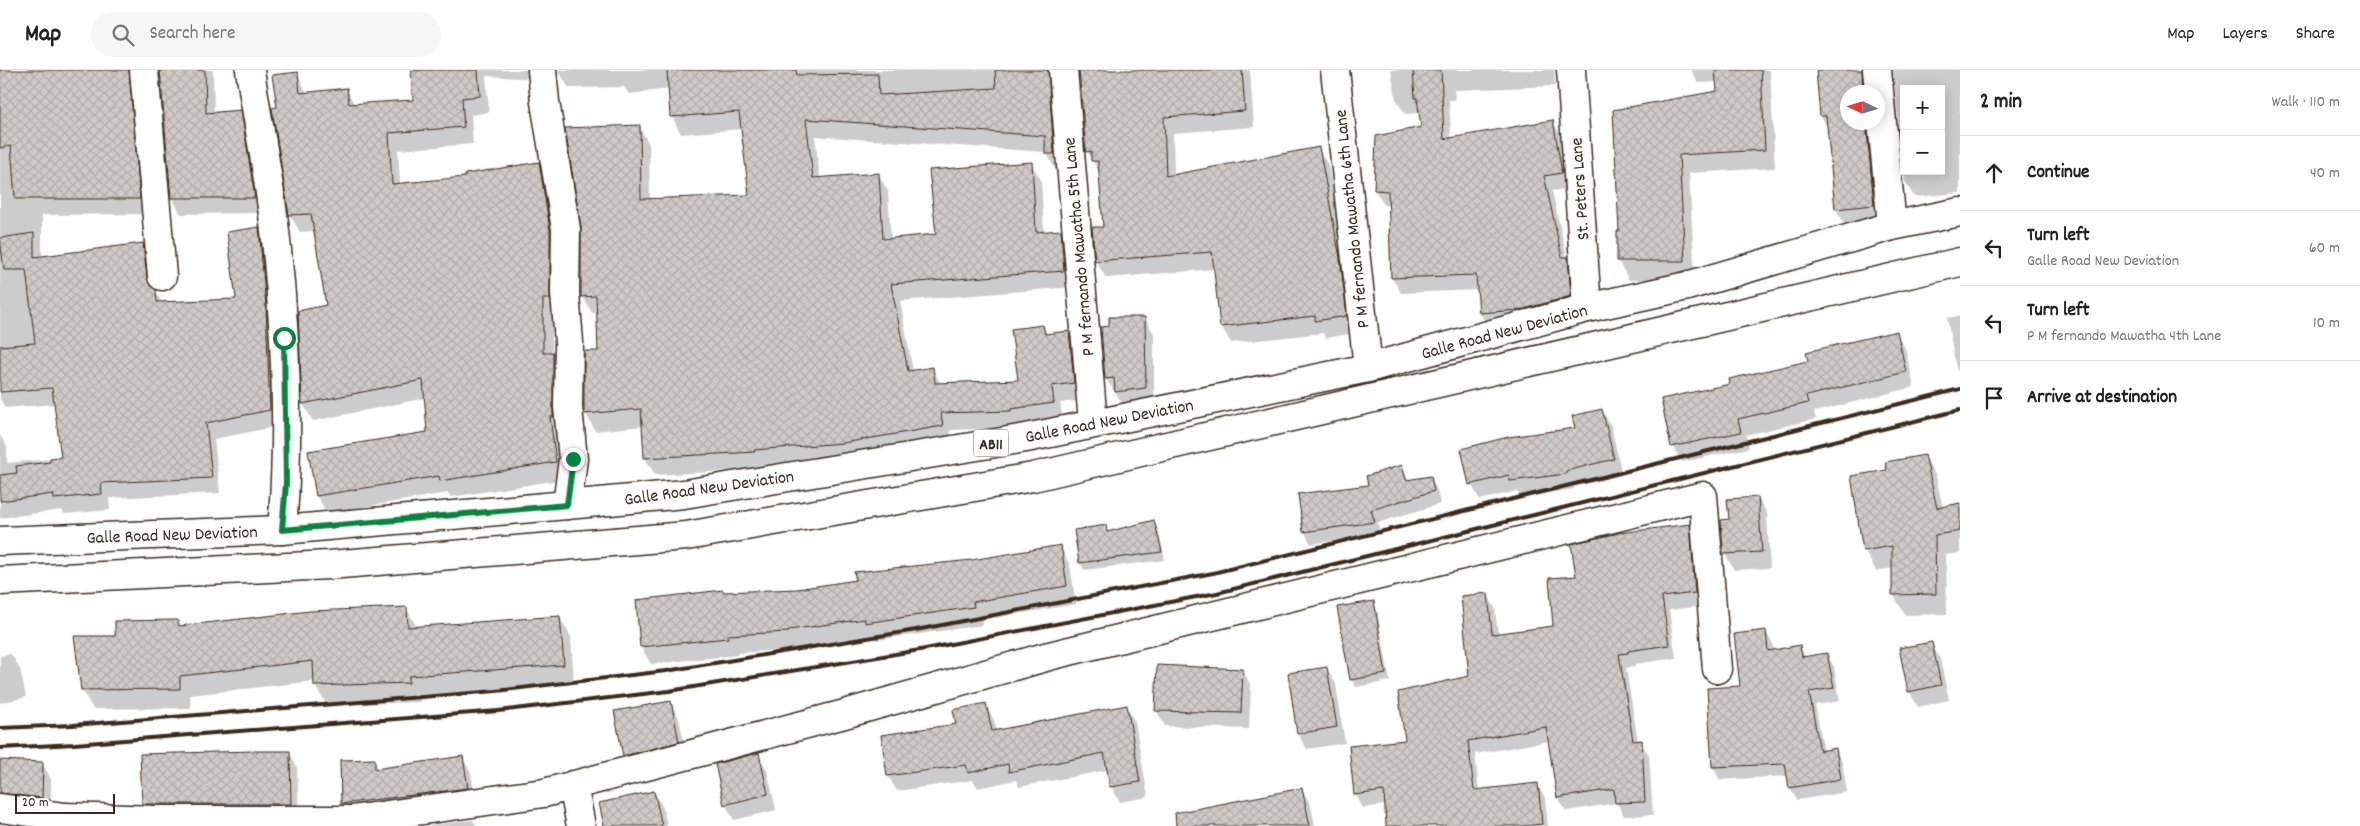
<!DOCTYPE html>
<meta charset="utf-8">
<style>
:root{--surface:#fff;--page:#f6f6f6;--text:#202124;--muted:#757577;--line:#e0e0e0}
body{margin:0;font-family:Dekko,sans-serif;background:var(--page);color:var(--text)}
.controls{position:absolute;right:15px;top:15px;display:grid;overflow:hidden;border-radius:0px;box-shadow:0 2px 12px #0003}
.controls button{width:45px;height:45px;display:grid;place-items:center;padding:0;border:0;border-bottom:1px solid var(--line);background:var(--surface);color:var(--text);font:25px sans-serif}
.compass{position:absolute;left:1840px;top:15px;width:45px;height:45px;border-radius:50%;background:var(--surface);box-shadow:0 2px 12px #0003;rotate:274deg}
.scale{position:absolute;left:15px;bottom:12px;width:100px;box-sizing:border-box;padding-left:5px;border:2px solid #3b2a1e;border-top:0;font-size:14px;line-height:18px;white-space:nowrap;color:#3b2a1e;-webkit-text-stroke:4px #fff;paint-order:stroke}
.stop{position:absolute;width:15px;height:15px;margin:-11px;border:4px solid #0b8043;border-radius:50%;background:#fff}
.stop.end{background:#0b8043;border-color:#fff;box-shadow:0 1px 5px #0008}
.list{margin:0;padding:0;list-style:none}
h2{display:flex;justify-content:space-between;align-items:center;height:65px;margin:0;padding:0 20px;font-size:21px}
h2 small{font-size:16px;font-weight:400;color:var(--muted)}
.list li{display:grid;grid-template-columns:32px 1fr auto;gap:15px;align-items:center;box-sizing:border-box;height:75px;padding:0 20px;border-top:1px solid var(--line)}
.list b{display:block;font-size:19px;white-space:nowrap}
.list p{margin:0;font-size:16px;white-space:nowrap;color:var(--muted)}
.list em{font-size:16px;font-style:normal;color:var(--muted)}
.icon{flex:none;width:28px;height:28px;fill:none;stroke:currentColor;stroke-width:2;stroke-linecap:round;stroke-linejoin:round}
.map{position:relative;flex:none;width:1960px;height:756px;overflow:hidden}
header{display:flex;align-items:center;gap:30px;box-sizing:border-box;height:70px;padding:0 25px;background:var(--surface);border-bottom:1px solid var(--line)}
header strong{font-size:24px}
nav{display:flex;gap:28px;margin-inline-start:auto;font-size:18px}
.search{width:350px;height:45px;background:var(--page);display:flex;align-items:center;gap:12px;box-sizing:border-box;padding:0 18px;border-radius:28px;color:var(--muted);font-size:19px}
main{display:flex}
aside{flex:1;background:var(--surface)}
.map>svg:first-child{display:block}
.shadow{fill:#0003;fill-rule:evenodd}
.building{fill:url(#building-cross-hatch);stroke:#3b2a1e}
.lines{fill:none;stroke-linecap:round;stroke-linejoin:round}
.minor-casing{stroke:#3b2a1e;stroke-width:31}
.primary-casing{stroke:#3b2a1e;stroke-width:31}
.minor{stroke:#fff;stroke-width:28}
.primary{stroke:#fff;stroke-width:28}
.rail{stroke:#3b2a1e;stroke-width:4}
.route{stroke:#0b8043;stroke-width:6}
.labels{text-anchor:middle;stroke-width:5;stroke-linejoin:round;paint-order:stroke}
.shield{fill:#fff;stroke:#766a62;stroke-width:1}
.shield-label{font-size:16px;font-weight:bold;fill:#3b2a1e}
.street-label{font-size:18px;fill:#3b2a1e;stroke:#fff}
</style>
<header>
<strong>Map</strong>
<div class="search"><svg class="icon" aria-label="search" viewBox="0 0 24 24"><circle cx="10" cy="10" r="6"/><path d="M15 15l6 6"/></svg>Search here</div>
<nav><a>Map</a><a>Layers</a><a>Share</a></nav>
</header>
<main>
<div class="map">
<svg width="1960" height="756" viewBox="0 0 1960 756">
<defs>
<pattern id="building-cross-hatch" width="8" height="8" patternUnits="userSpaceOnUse" patternTransform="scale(1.25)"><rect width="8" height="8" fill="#cfcac7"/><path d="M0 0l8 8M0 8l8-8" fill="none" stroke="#b3aeaa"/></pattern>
</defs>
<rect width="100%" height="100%" fill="#fff"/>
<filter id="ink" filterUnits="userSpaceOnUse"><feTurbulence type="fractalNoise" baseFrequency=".02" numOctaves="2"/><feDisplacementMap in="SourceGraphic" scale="10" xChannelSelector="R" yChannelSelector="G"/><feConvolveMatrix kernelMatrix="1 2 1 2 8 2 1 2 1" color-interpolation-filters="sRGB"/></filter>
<g filter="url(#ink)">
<!-- shadow -->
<path class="shadow" d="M0 0H213L214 43 240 41 249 57 263 143 181 144 172 128 161 2 152 0 148 144 42 145V188L143 174 152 190 155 221 162 233 237 230 258 159 267 174 279 356 214 369 220 423 109 428 110 440 64 444 62 440 0 448V365L7 377V393L63 388 55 334 5 338 0 329Z
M423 0H1250L1254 57 1173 63 1174 106 1318 78 1328 95 1349 206 1355 263 1326 268 1323 263 1231 273 1221 256 1215 199 1106 208 1096 191 1105 158 1100 104 1087 81 1080 3 1071 1 1063 100 1056 101 1046 82 815 66 820 109 878 104 888 121 891 170 937 166 1031 93 1041 110 1044 162 1060 161 1070 178 1073 217 900 231 913 301 932 298 941 314 1019 311 1043 256 1048 265 1069 262 1079 279 1083 330 1060 333 1063 350 1020 358 950 360 952 373 764 399 655 405 645 388 643 356 595 361 586 344 599 282 598 243H592L582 226 639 57 649 74 650 130 751 126 743 59 681 64 672 47 669 19 629 24 624 17 569 18 560 3 551 1 539 9 486 6 489 42 471 45 473 74 398 80 400 114 467 108 538 93 548 110 559 178V245L552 246V283L562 301 565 409 451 427 448 423 327 443 317 426 428 363 426 328 313 351 303 334 299 242 328 236 315 161 300 162 290 145 278 38 297 3 307 23 346 19 355 35 415 31Z
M1391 0H1554L1555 16 1454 20 1455 30H1449L1451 69 1553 51 1561 66 1570 118 1552 121 1567 188 1576 203 1578 241 1489 258 1480 243 1479 220 1401 223 1392 208 1390 135H1384L1375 120 1423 58 1421 43 1405 44 1396 29Z
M1691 0H1770L1775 98 1689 103 1695 209 1629 210 1618 191V163L1719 22 1718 12 1698 13Z
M1818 0H1875L1872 22H1848V52H1874L1884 153 1846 157 1836 139 1828 58 1821 46Z
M1893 0H1959L1960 2V123L1914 127 1905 111ZM1904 19H1941V101H1904Z
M1960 246V305L1956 298 1947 248Z
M1145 248 1154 264V333L1125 337 1106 309 1102 258Z
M1896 262 1905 278 1914 317 1814 342 1816 349 1746 365 1749 378 1682 392 1673 377 1662 330 1732 315 1810 292Z
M1602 340 1611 356 1622 405 1574 417V419L1520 427 1517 421 1480 430 1471 414 1576 359Z
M1925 386 1936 407 1943 438 1960 434V483L1946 485 1947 544 1905 545 1893 524V498L1876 501 1865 481 1888 401Z
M1401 396 1409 410 1430 408 1437 420 1440 434 1377 453 1381 464 1311 474 1304 461 1370 416Z
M1758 428 1767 443 1770 498 1734 500 1725 484 1722 451 1730 450Z
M1153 451 1158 459 1165 490 1084 500 1080 492 1105 457 1109 463Z
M1689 455 1697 469 1702 536 1669 540 1676 588 1635 594V596L1626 598 1638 672H1641L1649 685 1653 745 1624 746 1617 733 1566 741 1558 728 1549 671 1475 684 1479 721 1537 714 1545 728 1548 756H1388L1386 735 1363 738 1355 724 1470 607 1487 524 1495 538 1498 565 1555 557 1577 507Z
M1060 477 1070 495 1076 534 982 550 983 555 877 570 875 567 799 579 737 583 738 585 651 594 641 577 724 524 797 520Z
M1373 532 1377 540 1390 611 1356 617 1351 609Z
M406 538 417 557 560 548 571 567 574 614 420 625V632L327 635 315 616V611L190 625 191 638 93 639 82 620 117 567 178 551 181 557Z
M1766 562 1773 574 1774 581 1799 576 1806 588 1827 584 1834 597 1840 631 1815 635 1824 682 1835 680 1842 692 1847 722 1797 730 1790 718 1788 706 1720 710 1713 697 1709 619 1741 617Z
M1931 573 1940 589 1949 630 1918 637 1909 621Z
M11 584 20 599 26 627 0 633V586Z
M1327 599 1336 614 1345 673 1307 679 1298 664Z
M1242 600 1251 615 1249 659 1165 656 1156 640Z
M670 632 679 648 687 687 633 701 624 686Z
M985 635 994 650 997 662 1126 636 1135 652 1148 727 1120 732 1111 716 1108 700 1019 717 1016 710 978 718 973 710 897 721 888 706 882 666 958 655Z
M289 682 297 697 299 748H151L143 733Z
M758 684 767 700 776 740 734 750 725 734Z
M462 687 471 703 476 733 351 750 342 734 341 691H374L379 700Z
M0 691 42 693 51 709V733H0Z
M1302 720 1311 735 1315 756H1205Z
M654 722 663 738 667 756H605Z
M472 750 477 756H426Z"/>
<!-- building -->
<path class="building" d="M0 0H129L140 129H15L11 76 0 78Z
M160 0H205L206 43 241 40 255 128H171Z
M425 0H478L480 26 462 28 464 57 389 63 392 114 465 107V104L539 92 550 160V229H543V283L553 282V347H550L556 392 440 411 439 406 316 426 308 381 427 362 423 310 302 334 298 241 326 235 311 144 289 145 272 38 277 37 272 5 298 2 300 23 347 18 349 34 413 30 411 1Z
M667 0H796L797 5 878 4 879 25 996 18 995 0H1048L1054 84H1045V66L806 49 813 108 879 103 883 169 936 164 929 100 1032 92 1036 162 1061 160 1064 201 891 214 908 301 933 297 935 313 1018 310 1011 259 1043 255 1045 264 1069 261 1074 313 1052 316 1054 333 1011 339V341L941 343 943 356 843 373 754 380 755 382 644 388 641 339 584 344V281H598L596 226 581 227V157L565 58 640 55 641 129 749 125 739 42 670 47Z
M1079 0H1242L1245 41 1164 47 1166 106 1319 77 1340 188 1347 246 1315 251V246L1220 257 1212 182 1095 191 1092 157H1103L1098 91H1091V81L1086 82Z
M1413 0H1441L1444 69 1553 50 1562 103 1544 106 1562 187H1568L1571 226 1520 240 1479 243 1476 205 1391 208 1388 121 1374 120 1376 66 1421 57 1417 28H1415Z
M1715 0H1761L1765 80 1679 85 1685 191H1617V161H1619L1613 40 1717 21Z
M1816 0H1862L1863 22H1848V52H1866L1874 135 1835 139 1826 46H1820Z
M259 157 266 237 270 340 206 353 212 408 101 413 102 424 54 429 53 424 0 431V405L17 403 16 396 50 392V388L61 387 52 318 0 322V276L35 273 26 200H4L0 168 34 163V187L143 173 147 208 150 215 156 220 157 232 236 229 227 162Z
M1109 247H1145L1146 318 1115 322 1114 308 1105 309 1101 257 1109 256Z
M1897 261 1906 302 1806 326 1808 333 1738 349 1741 362 1671 377 1661 329 1730 314 1729 309 1808 291 1806 282Z
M1602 339 1614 389 1566 401V404L1510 411 1509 405 1469 415 1461 379 1508 367 1575 358 1572 346Z
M1925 385 1937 438 1960 433V461L1935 465 1936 524 1892 525V476L1863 481 1851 406 1887 400 1885 392Z
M1402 395 1406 410 1431 406 1434 421 1371 440 1375 452 1303 462 1298 424 1368 415 1366 406Z
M1758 427 1762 482 1723 484 1721 450 1729 449 1727 429Z
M1154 450 1162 482 1079 493 1074 460 1106 455 1107 462Z
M1690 454 1695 523 1662 527 1669 575 1628 581V583L1619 584 1633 671 1642 670 1645 732 1615 733 1614 719 1557 728 1546 657 1468 671 1474 720 1538 713 1542 754 1525 756H1386L1384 721 1354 725 1349 676 1405 670 1398 622 1469 606 1461 526 1488 523 1492 564 1553 556 1549 508 1576 506 1571 474 1619 463Z
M1061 475 1067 516 973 532 974 537 865 553V549L789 560V562L728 565V568L640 577 636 530 723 520 724 522 797 519 856 510 854 502 972 490Z
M1374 531 1386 604 1350 610 1337 537Z
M407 537 408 557 560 546 564 595 409 606V613L314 616 313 591 180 606V619L81 620 74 566H115V551L178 550 179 556 310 541Z
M1766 560 1768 581 1800 575 1802 587 1827 583 1834 618 1809 622 1820 681 1836 678 1841 709 1789 718 1785 694 1712 697 1707 618 1740 616 1734 564Z
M1932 572 1941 615 1908 622 1899 578Z
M1157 595 1243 599 1241 643 1155 641Z
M1327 597 1337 657 1297 664 1288 603Z
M671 631 679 672 623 686 614 641Z
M986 633 992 661 1127 635 1140 712 1110 717 1104 683 1009 702 1008 694 968 703 966 695 887 706 881 665 956 654 953 640Z
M254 681H290L291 734H142L140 684Z
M759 683 768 724 724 735 715 694Z
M463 686 468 718 341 734 340 690 375 689V699Z
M0 690 43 692 42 728 0 723Z
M1302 718 1310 756H1176L1175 743Z
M654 721 662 756H604L599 733Z"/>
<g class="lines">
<defs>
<path id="minor" d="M144 0 162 206
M250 0C258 54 269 107 275 161 286 260 290 361 282 460
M542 0 545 32 566 159 565 223 569 272 568 337 573 389 567 435
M1063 0 1093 353
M1335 0 1368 298
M1571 0 1587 238
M1877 0 1892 156
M573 715 581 756
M0 738 65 747 158 750H351L544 723 841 645 1049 586 1703 426 1717 599"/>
<path id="primary" d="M0 471 282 460 567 435 684 424 1026 368 1368 298 1587 238 1687 216 1892 156 1960 142
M0 511 329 495 686 466 1033 407 1960 192"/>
</defs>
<!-- minor casing -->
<use href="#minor" class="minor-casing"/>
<!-- primary casing -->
<use href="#primary" class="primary-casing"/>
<!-- minor -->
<use href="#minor" class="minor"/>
<!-- primary -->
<use href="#primary" class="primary"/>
<!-- rail -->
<path class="rail" d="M0 658 73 655 496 621 666 601 916 560 1213 503 1960 319
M0 678 74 674 498 641 669 621 920 580 1217 523 1960 340"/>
</g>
</g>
<g class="lines" filter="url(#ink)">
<!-- route -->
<path class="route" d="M284 268 286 414 282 460 567 435 573 389"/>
</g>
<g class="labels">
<!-- shield labels -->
<rect class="shield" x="973.5" y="359.5" width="35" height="27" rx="4"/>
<g class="shield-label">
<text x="991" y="379">AB11</text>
</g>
<!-- street labels -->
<g class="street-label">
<text transform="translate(1579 119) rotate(-94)" y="6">St. Peters Lane</text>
<text transform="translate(1351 149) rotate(-96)" y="6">P M fernando Mawatha 6th Lane</text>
<text transform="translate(1078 177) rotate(-95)" y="6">P M fernando Mawatha 5th Lane</text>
<text transform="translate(1504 261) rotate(-15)" y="6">Galle Road New Deviation</text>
<text transform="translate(1109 350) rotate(-11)" y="6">Galle Road New Deviation</text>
<text transform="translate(709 417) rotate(-8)" y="6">Galle Road New Deviation</text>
<text transform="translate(172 464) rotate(-2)" y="6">Galle Road New Deviation</text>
</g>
</g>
</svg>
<div class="controls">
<button>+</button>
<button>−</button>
</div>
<svg class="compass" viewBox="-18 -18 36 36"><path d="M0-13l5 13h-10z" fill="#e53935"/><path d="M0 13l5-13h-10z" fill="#757577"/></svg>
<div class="scale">20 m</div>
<div class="stop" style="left:284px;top:268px"></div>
<div class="stop end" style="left:573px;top:389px"></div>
</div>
<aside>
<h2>2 min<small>Walk · 110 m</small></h2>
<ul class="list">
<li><svg class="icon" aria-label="ahead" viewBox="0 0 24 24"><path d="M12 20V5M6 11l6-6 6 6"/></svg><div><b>Continue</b></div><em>40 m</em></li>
<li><svg class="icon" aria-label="left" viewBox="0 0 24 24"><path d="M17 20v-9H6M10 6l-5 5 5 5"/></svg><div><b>Turn left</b><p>Galle Road New Deviation</p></div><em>60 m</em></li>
<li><svg class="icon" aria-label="left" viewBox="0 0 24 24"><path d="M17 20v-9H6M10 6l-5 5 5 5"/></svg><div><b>Turn left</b><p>P M fernando Mawatha 4th Lane</p></div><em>10 m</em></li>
<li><svg class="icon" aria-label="arrive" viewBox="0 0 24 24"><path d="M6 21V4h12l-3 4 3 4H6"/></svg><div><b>Arrive at destination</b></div></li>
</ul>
</aside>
</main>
